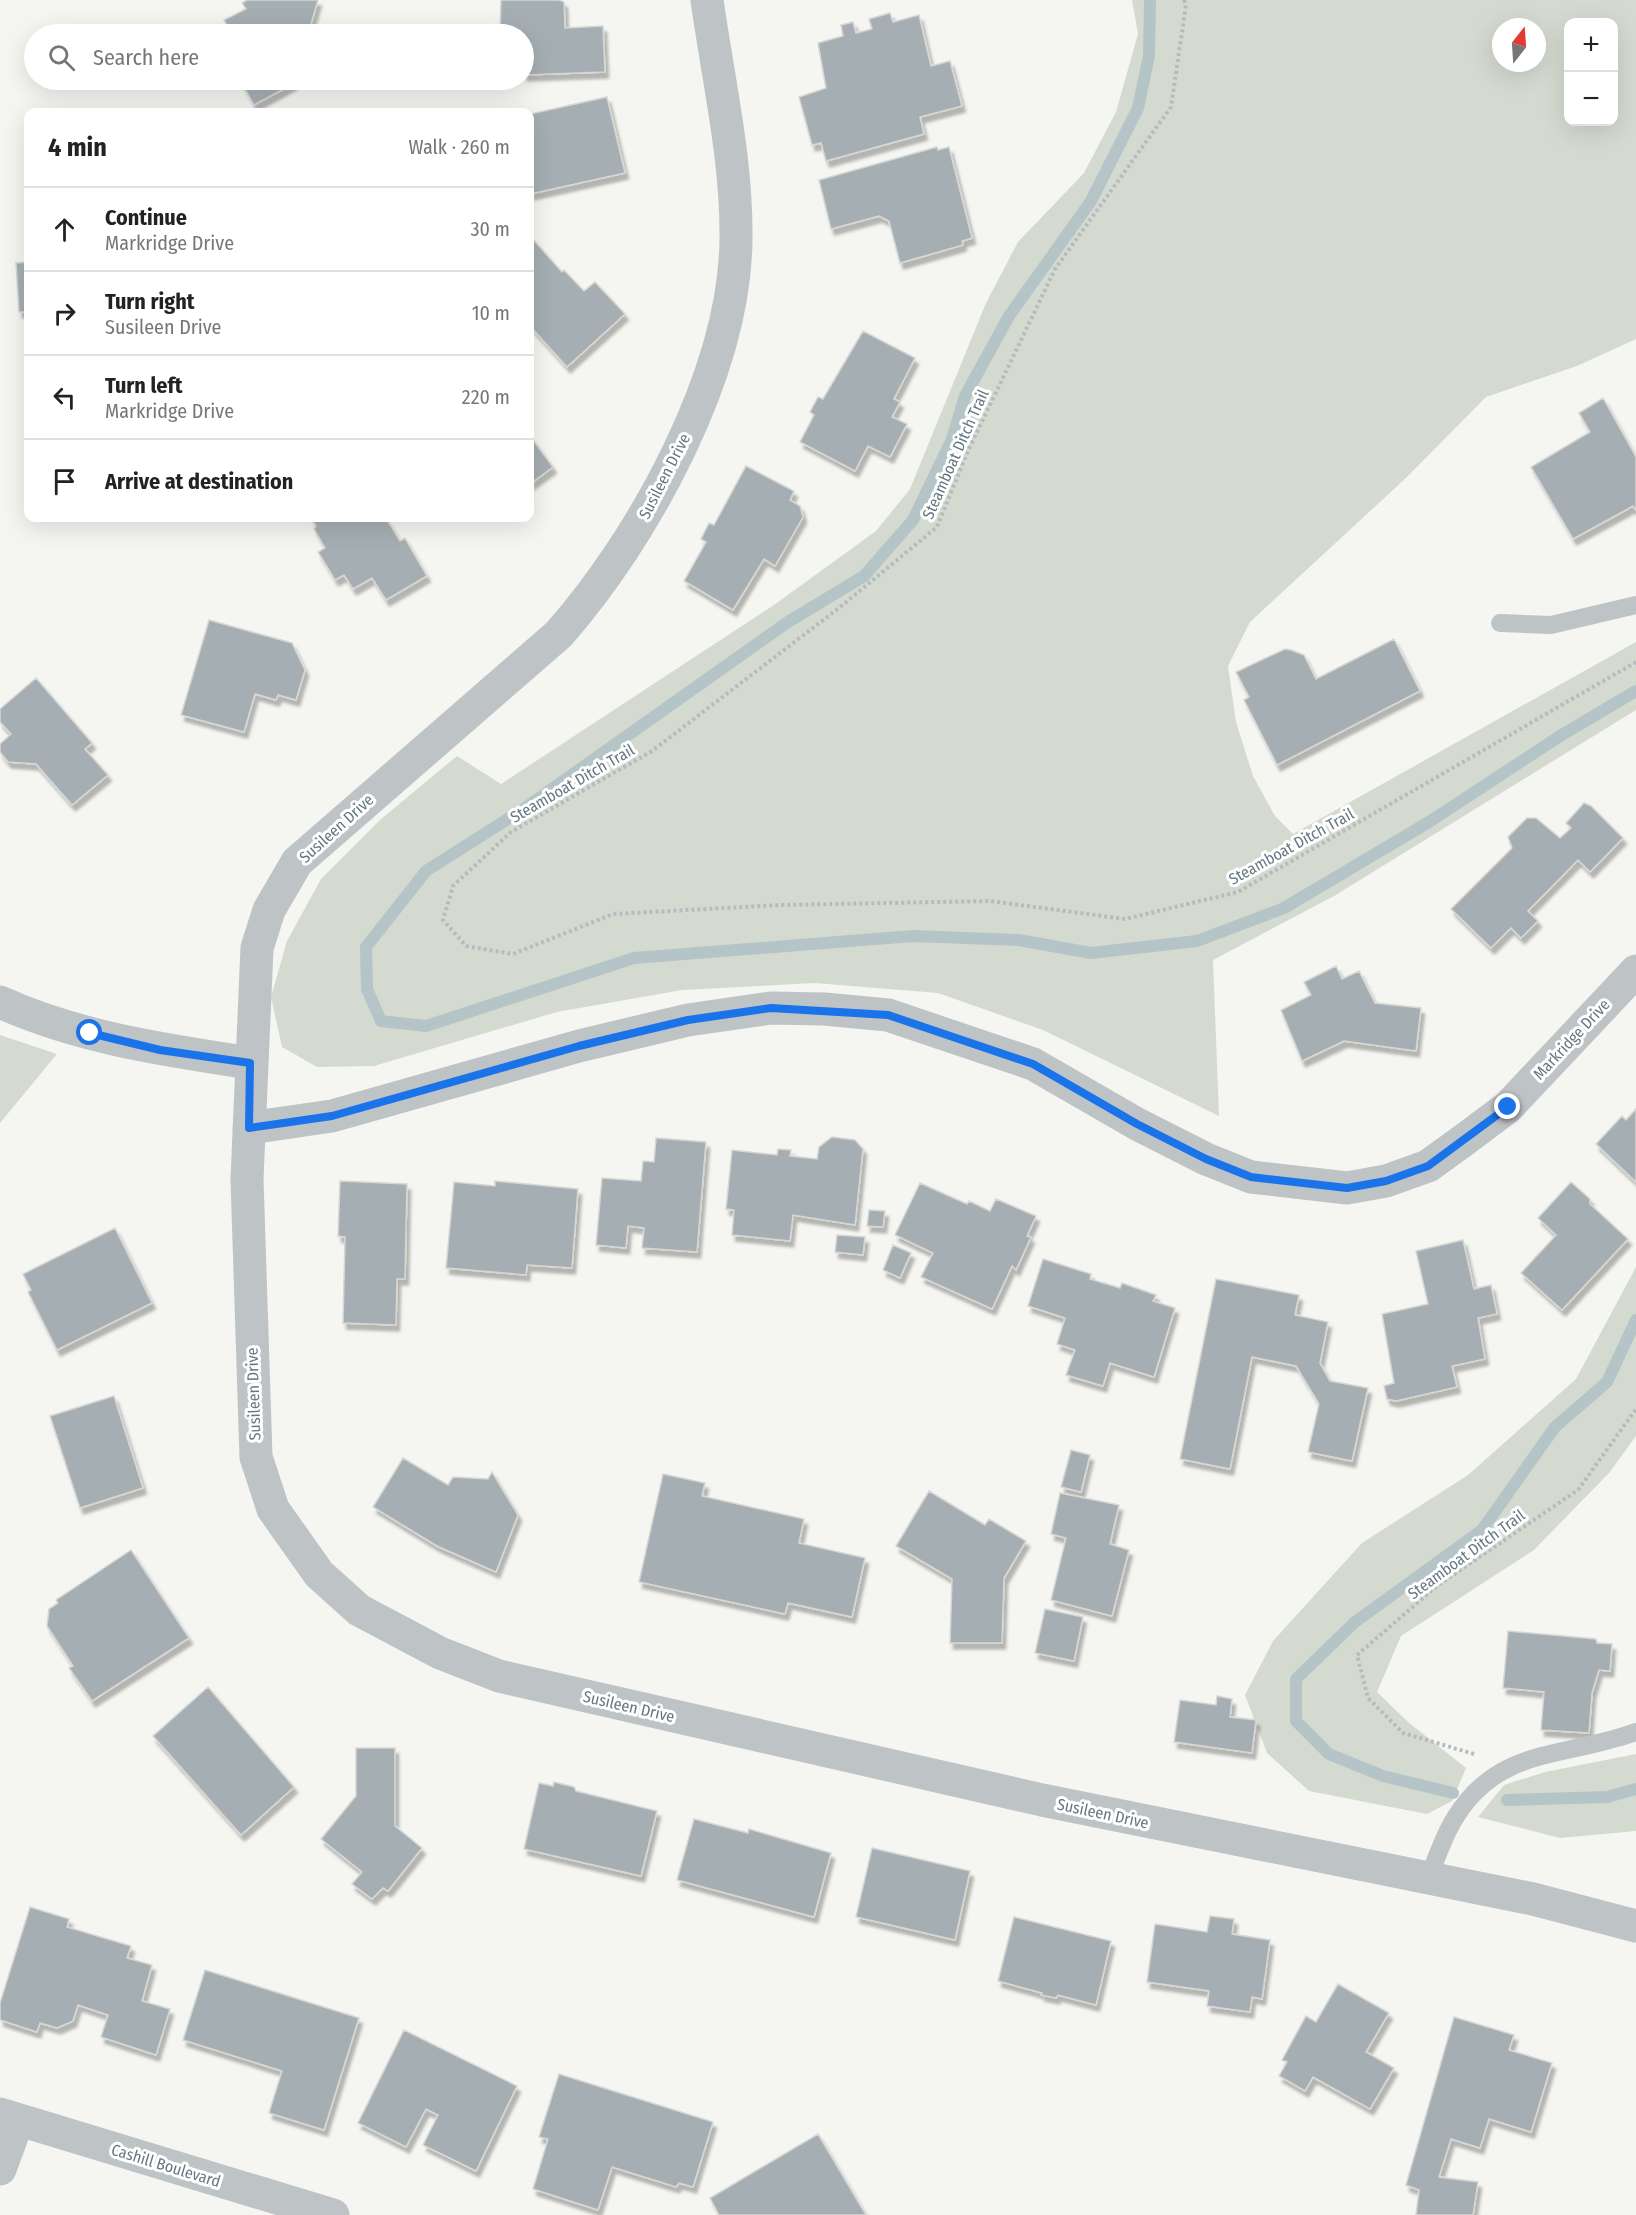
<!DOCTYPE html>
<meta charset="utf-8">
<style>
:root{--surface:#fff;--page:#f6f6f6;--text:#222;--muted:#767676;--line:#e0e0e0}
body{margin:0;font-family:"Fira Sans Condensed",sans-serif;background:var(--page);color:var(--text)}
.controls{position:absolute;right:18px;top:18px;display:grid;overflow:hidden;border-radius:12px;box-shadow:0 6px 24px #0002}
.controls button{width:54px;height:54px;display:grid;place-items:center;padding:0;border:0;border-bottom:2px solid var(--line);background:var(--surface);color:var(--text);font:30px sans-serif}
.compass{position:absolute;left:1492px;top:18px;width:54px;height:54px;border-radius:50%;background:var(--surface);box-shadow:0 6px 24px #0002;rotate:17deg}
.stop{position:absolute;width:18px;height:18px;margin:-14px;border:4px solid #1a73e8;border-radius:50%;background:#fff}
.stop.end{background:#1a73e8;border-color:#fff;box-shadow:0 2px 6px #0008}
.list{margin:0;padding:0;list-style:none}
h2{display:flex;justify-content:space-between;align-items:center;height:78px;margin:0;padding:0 24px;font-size:26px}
h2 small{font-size:20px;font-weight:400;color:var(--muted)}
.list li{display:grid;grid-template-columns:39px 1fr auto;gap:18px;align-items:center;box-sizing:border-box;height:84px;padding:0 24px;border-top:2px solid var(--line)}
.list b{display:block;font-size:22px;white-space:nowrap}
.list p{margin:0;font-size:20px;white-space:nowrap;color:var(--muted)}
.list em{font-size:20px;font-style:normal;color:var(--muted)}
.icon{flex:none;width:33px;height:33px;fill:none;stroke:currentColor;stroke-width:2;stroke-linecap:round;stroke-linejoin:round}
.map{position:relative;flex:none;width:1636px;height:2215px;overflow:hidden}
.search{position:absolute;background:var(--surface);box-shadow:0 6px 24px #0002;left:24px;top:24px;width:510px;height:66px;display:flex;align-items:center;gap:15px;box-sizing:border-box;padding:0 21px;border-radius:33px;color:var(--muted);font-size:22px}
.panel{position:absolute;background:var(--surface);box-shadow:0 6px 24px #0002;left:24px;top:108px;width:510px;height:414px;border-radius:12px}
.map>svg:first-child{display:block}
.green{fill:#d5dad0;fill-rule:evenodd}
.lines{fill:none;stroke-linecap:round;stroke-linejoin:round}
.stream{stroke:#b5c4c6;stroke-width:12}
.building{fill:#a5afb3;stroke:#d7d6d4;stroke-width:1.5;filter:url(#shadow)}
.path{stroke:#b8bbbd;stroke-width:4;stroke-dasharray:3 3;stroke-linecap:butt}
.service{stroke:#bec3c6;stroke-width:18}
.minor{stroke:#bec3c6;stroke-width:33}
.tertiary{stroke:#bec3c6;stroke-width:33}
.route{stroke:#1a73e8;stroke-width:8}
.labels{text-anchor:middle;stroke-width:6;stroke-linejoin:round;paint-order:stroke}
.street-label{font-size:16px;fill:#647883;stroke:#fff}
</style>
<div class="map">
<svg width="1636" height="2215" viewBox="0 0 1636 2215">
<defs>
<filter id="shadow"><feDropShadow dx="3.5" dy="6" stdDeviation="1.5" flood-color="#0004"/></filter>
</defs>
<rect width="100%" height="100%" fill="#f5f5f1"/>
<!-- green -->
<path class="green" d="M1132 0H1636V339L1577 366 1486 397 1406 478 1250 622 1228 666 1236 722 1253 776 1275 816 1293 834 1636 642V710L1334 896 1213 960 1219 1116 1043 1030 938 993 815 983 682 990 557 1012 374 1066 317 1067 282 1047 271 997 287 941 321 879 380 820 457 756 501 784 774 605 876 531 910 489 986 303 1018 242 1084 173 1116 112 1138 34ZM1568 22H1614V122H1568ZM1501 27H1537V63H1501Z
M0 1035 57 1054 0 1123Z
M1636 1267V1436L1609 1473 1534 1550 1401 1636 1377 1692 1408 1722 1466 1768 1452 1801 1427 1814 1309 1791 1267 1753 1245 1695 1273 1641 1362 1543 1468 1475 1576 1379Z
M1636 1754V1831L1560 1838 1478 1817 1504 1785 1545 1772Z"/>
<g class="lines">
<!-- stream -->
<path class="stream" d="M1150 0 1149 56 1138 108 1091 201 1009 316 965 396 952 439 913 520 864 576 788 622 525 808 426 871 366 947 367 989 381 1021 426 1026 634 958 913 936 1019 940 1091 953 1197 941 1284 908 1429 822 1560 736 1636 691
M1453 1793 1383 1776 1329 1754 1296 1721V1679L1355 1622 1482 1530 1555 1427 1607 1382 1636 1320
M1507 1800 1607 1797 1636 1789"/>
</g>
<!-- building -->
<path class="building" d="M247 0H318L308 34H232L224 20 246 9 242 3Z
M501 0H559L564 2 565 28 603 26 605 72 524 75V34H500Z
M890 13 893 22 919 15 931 66 950 61 962 106 920 117 924 134 826 161 821 143 812 145 799 97 826 88 818 43 843 36 841 25 853 22 856 33 872 29 869 19Z
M240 80H295L293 84 254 105Z
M607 97 625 173 530 194V114Z
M937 147 938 150 949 147 972 238 962 241 963 245 900 263 889 221 879 216 831 229 819 180Z
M530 236 562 272 564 270 584 291 595 282 625 314 567 367 530 326Z
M28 262V312H19L16 263Z
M863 331 915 358 894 399 900 402 892 417 907 424 890 457 868 446 855 471 800 442 814 415 810 412 818 397 823 399Z
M1603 398 1636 457V510L1633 506 1573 539 1531 467 1590 432 1579 413Z
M530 436 553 467 530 484Z
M746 466 794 491 790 500 800 506 803 517 775 566 764 559 733 610 684 581 706 542 701 539 709 523 714 525Z
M311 518H386L400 541 405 538 427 576 386 600 372 578 353 589 344 575 335 580 318 552 325 548 314 529 316 526Z
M209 620 292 643 305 670 296 700 278 695 276 700 255 694 244 732 181 715Z
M1394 639 1420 691 1277 765 1244 700 1249 697 1236 672 1285 649 1291 650 1304 655 1316 679Z
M36 678 92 743 85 749 108 775 72 805 36 764 8 762 0 752V744L11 734 0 722V709Z
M1584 803 1591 806 1623 838 1590 872 1578 860 1528 911 1538 921 1521 938 1511 928 1491 948 1451 909 1512 848 1508 837 1527 818H1536L1560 838 1571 828 1566 823Z
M1336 966 1342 979 1359 971 1375 1003 1421 1008 1416 1051 1344 1041 1302 1061 1281 1010 1311 995 1304 982Z
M1636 1109V1182L1596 1144 1622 1116 1626 1120Z
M832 1137 855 1140 863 1149 855 1225 793 1215 790 1241 732 1235 734 1210 726 1209 732 1150 777 1155 778 1149 791 1150 790 1156 817 1159 819 1147Z
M656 1138 706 1142 697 1252 642 1248 644 1228 628 1226 626 1248 596 1245 602 1178 641 1181 643 1161 654 1162Z
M340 1181 407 1184 405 1279H397L396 1325 343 1323 345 1237 338 1236Z
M495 1181 578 1189 572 1268 527 1265 526 1275 446 1268 454 1182 495 1186Z
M1571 1182 1590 1199V1204L1628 1239 1562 1310 1521 1273 1556 1235 1538 1218Z
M920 1183 967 1204 969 1201 990 1211 996 1199 1036 1216 1027 1236 1031 1237 1016 1270 1012 1266 992 1309 921 1277 933 1253 895 1235Z
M869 1210 885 1211 883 1227 867 1226Z
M115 1228 152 1303 57 1350 28 1292 31 1290 23 1274Z
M837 1235 865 1237 863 1255 835 1252Z
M1463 1240 1474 1289 1491 1285 1497 1314 1478 1318 1485 1359 1452 1366 1457 1387 1396 1401 1387 1399 1384 1386 1394 1383 1382 1314 1428 1304 1416 1251Z
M893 1245 911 1253 900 1278 883 1270Z
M1043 1259 1091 1274 1090 1279 1120 1288 1122 1283 1156 1295 1153 1301 1175 1308 1154 1377 1110 1363 1103 1386 1066 1375 1075 1350 1057 1344 1065 1318 1028 1306Z
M1216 1279 1299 1295 1295 1315 1328 1322 1320 1363 1330 1381 1368 1388 1352 1461 1308 1452 1319 1404 1296 1366 1252 1357 1230 1469 1180 1459Z
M114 1396 143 1488 80 1508 50 1416Z
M1071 1450 1090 1455 1081 1492 1061 1487Z
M403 1458 448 1485 453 1477 488 1479 492 1472 518 1515 496 1572 437 1546 373 1507Z
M663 1474 705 1483 702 1496 804 1519 799 1543 865 1558 852 1617 788 1603 785 1614 639 1582Z
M929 1491 985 1525 989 1519 1026 1541 1004 1578 1002 1643H950L952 1579 896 1546Z
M1060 1493 1119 1505 1110 1544 1129 1550 1112 1616 1051 1600 1066 1538 1051 1534Z
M131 1550 189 1638 92 1701 69 1668 73 1666 47 1626 49 1609 58 1603 56 1600Z
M1045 1609 1083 1617 1074 1661 1035 1653Z
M1508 1631 1596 1639 1597 1643 1612 1644 1610 1671 1599 1670 1592 1693 1589 1733 1541 1730 1544 1692 1503 1688Z
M208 1687 294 1787 241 1835 153 1736Z
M1217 1696 1232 1699 1230 1717 1256 1720 1252 1753 1174 1742 1180 1700 1216 1705Z
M356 1748H395V1826L422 1848 388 1891 383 1888 372 1899 352 1884 362 1872 321 1839 356 1796Z
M554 1782 574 1787 576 1791 657 1811 641 1876 524 1849 539 1783 553 1786Z
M694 1819 748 1833 749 1829 831 1853 814 1917 677 1880Z
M872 1848 970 1871 955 1940 856 1917Z
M30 1907 69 1919 67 1927 131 1946 127 1958 152 1965 142 2001 170 2009 156 2055 101 2037 108 2015 78 2005 73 2021 57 2028 40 2023 37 2032 0 2020V2003Z
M1210 1916 1234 1919 1232 1934 1270 1940 1262 1999 1252 1997 1250 2012 1207 2006 1209 1991 1147 1982 1155 1924 1207 1932Z
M1014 1917 1111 1941 1096 2005 1058 1995 1056 1998 1041 1995 1042 1993 998 1981Z
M205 1970 359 2018 324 2130 269 2113 282 2071 183 2040Z
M1338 1984 1389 2013 1366 2052 1394 2068 1370 2109 1313 2077 1305 2091 1279 2076 1287 2062 1282 2060 1306 2016 1316 2022Z
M1454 2017 1514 2035 1509 2050 1552 2063 1531 2132 1489 2119 1480 2148 1451 2139 1439 2177 1478 2182 1473 2215H1416L1419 2190 1406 2185Z
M404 2030 517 2086 476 2171 423 2145 438 2115 426 2109 406 2147 358 2123Z
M559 2074 713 2122 693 2187 679 2183 676 2187 612 2167 598 2210 533 2189 548 2139 539 2137Z
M818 2134 866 2215H719L710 2198Z"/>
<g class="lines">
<!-- path -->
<path class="path" d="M1184 0 1186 5 1171 107 1055 269 967 453 937 527 839 608 652 751 511 832 453 886 443 920 466 946 513 954 613 914 781 905 990 901 1125 919 1238 892 1636 662
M1474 1754 1403 1733 1368 1698 1357 1655 1437 1586 1578 1490 1636 1409"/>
<!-- service -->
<path class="service" d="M1500 623 1551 625 1636 605
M1429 1877C1437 1857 1444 1835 1455 1818 1499 1746 1565 1758 1636 1732"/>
<!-- minor -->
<path class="minor" d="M707 0C718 79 737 159 736 239 735 372 645 536 559 634L297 862 269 910 257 948 247 1179 256 1457 273 1509 319 1574 359 1610 440 1653 499 1676 1042 1800 1533 1899 1636 1926
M0 1002C79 1038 166 1050 250 1063
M249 1128 332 1116 579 1046 688 1020 771 1008 824 1009 888 1015 1033 1064 1137 1124 1206 1159 1251 1177 1347 1188 1386 1181 1428 1166 1464 1140 1508 1107 1636 971
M0 2169 18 2120"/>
<!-- tertiary -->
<path class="tertiary" d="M0 2114 333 2215"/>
</g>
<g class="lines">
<!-- route -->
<path class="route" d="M90 1033 160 1050 250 1063 249 1128 332 1116 579 1046 688 1020 771 1008 888 1015 1033 1064 1137 1124 1206 1159 1251 1177 1347 1188 1386 1181 1428 1166 1508 1107"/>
</g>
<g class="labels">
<!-- street labels -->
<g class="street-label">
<text transform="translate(955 454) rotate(-66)" y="6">Steamboat Ditch Trail</text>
<text transform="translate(664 476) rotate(-63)" y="6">Susileen Drive</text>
<text transform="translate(572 783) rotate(-30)" y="6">Steamboat Ditch Trail</text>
<text transform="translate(336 828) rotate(-42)" y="6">Susileen Drive</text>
<text transform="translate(1291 846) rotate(-29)" y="6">Steamboat Ditch Trail</text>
<text transform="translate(1571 1039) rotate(-47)" y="6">Markridge Drive</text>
<text transform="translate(253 1394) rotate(-92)" y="6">Susileen Drive</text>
<text transform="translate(1466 1554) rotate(-36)" y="6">Steamboat Ditch Trail</text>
<text transform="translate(629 1706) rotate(13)" y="6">Susileen Drive</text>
<text transform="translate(1103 1813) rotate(12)" y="6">Susileen Drive</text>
<text transform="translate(166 2165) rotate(17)" y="6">Cashill Boulevard</text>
</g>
</g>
</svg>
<div class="controls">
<button>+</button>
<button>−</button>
</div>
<svg class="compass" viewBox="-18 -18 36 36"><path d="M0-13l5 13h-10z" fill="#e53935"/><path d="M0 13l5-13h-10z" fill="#767676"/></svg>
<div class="stop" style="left:90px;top:1033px"></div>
<div class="stop end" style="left:1508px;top:1107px"></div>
<div class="search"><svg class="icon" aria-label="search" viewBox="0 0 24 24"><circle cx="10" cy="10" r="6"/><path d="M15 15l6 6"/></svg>Search here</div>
<section class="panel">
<h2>4 min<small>Walk · 260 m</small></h2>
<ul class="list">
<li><svg class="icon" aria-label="ahead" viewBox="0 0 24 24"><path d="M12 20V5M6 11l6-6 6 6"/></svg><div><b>Continue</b><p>Markridge Drive</p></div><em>30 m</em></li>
<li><svg class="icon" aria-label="right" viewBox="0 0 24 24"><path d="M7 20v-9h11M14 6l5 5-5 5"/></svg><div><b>Turn right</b><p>Susileen Drive</p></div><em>10 m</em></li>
<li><svg class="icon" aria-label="left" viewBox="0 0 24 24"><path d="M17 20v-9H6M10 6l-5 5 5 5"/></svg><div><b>Turn left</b><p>Markridge Drive</p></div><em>220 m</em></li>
<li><svg class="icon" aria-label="arrive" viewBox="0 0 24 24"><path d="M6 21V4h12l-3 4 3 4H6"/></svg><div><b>Arrive at destination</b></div></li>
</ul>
</section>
</div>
